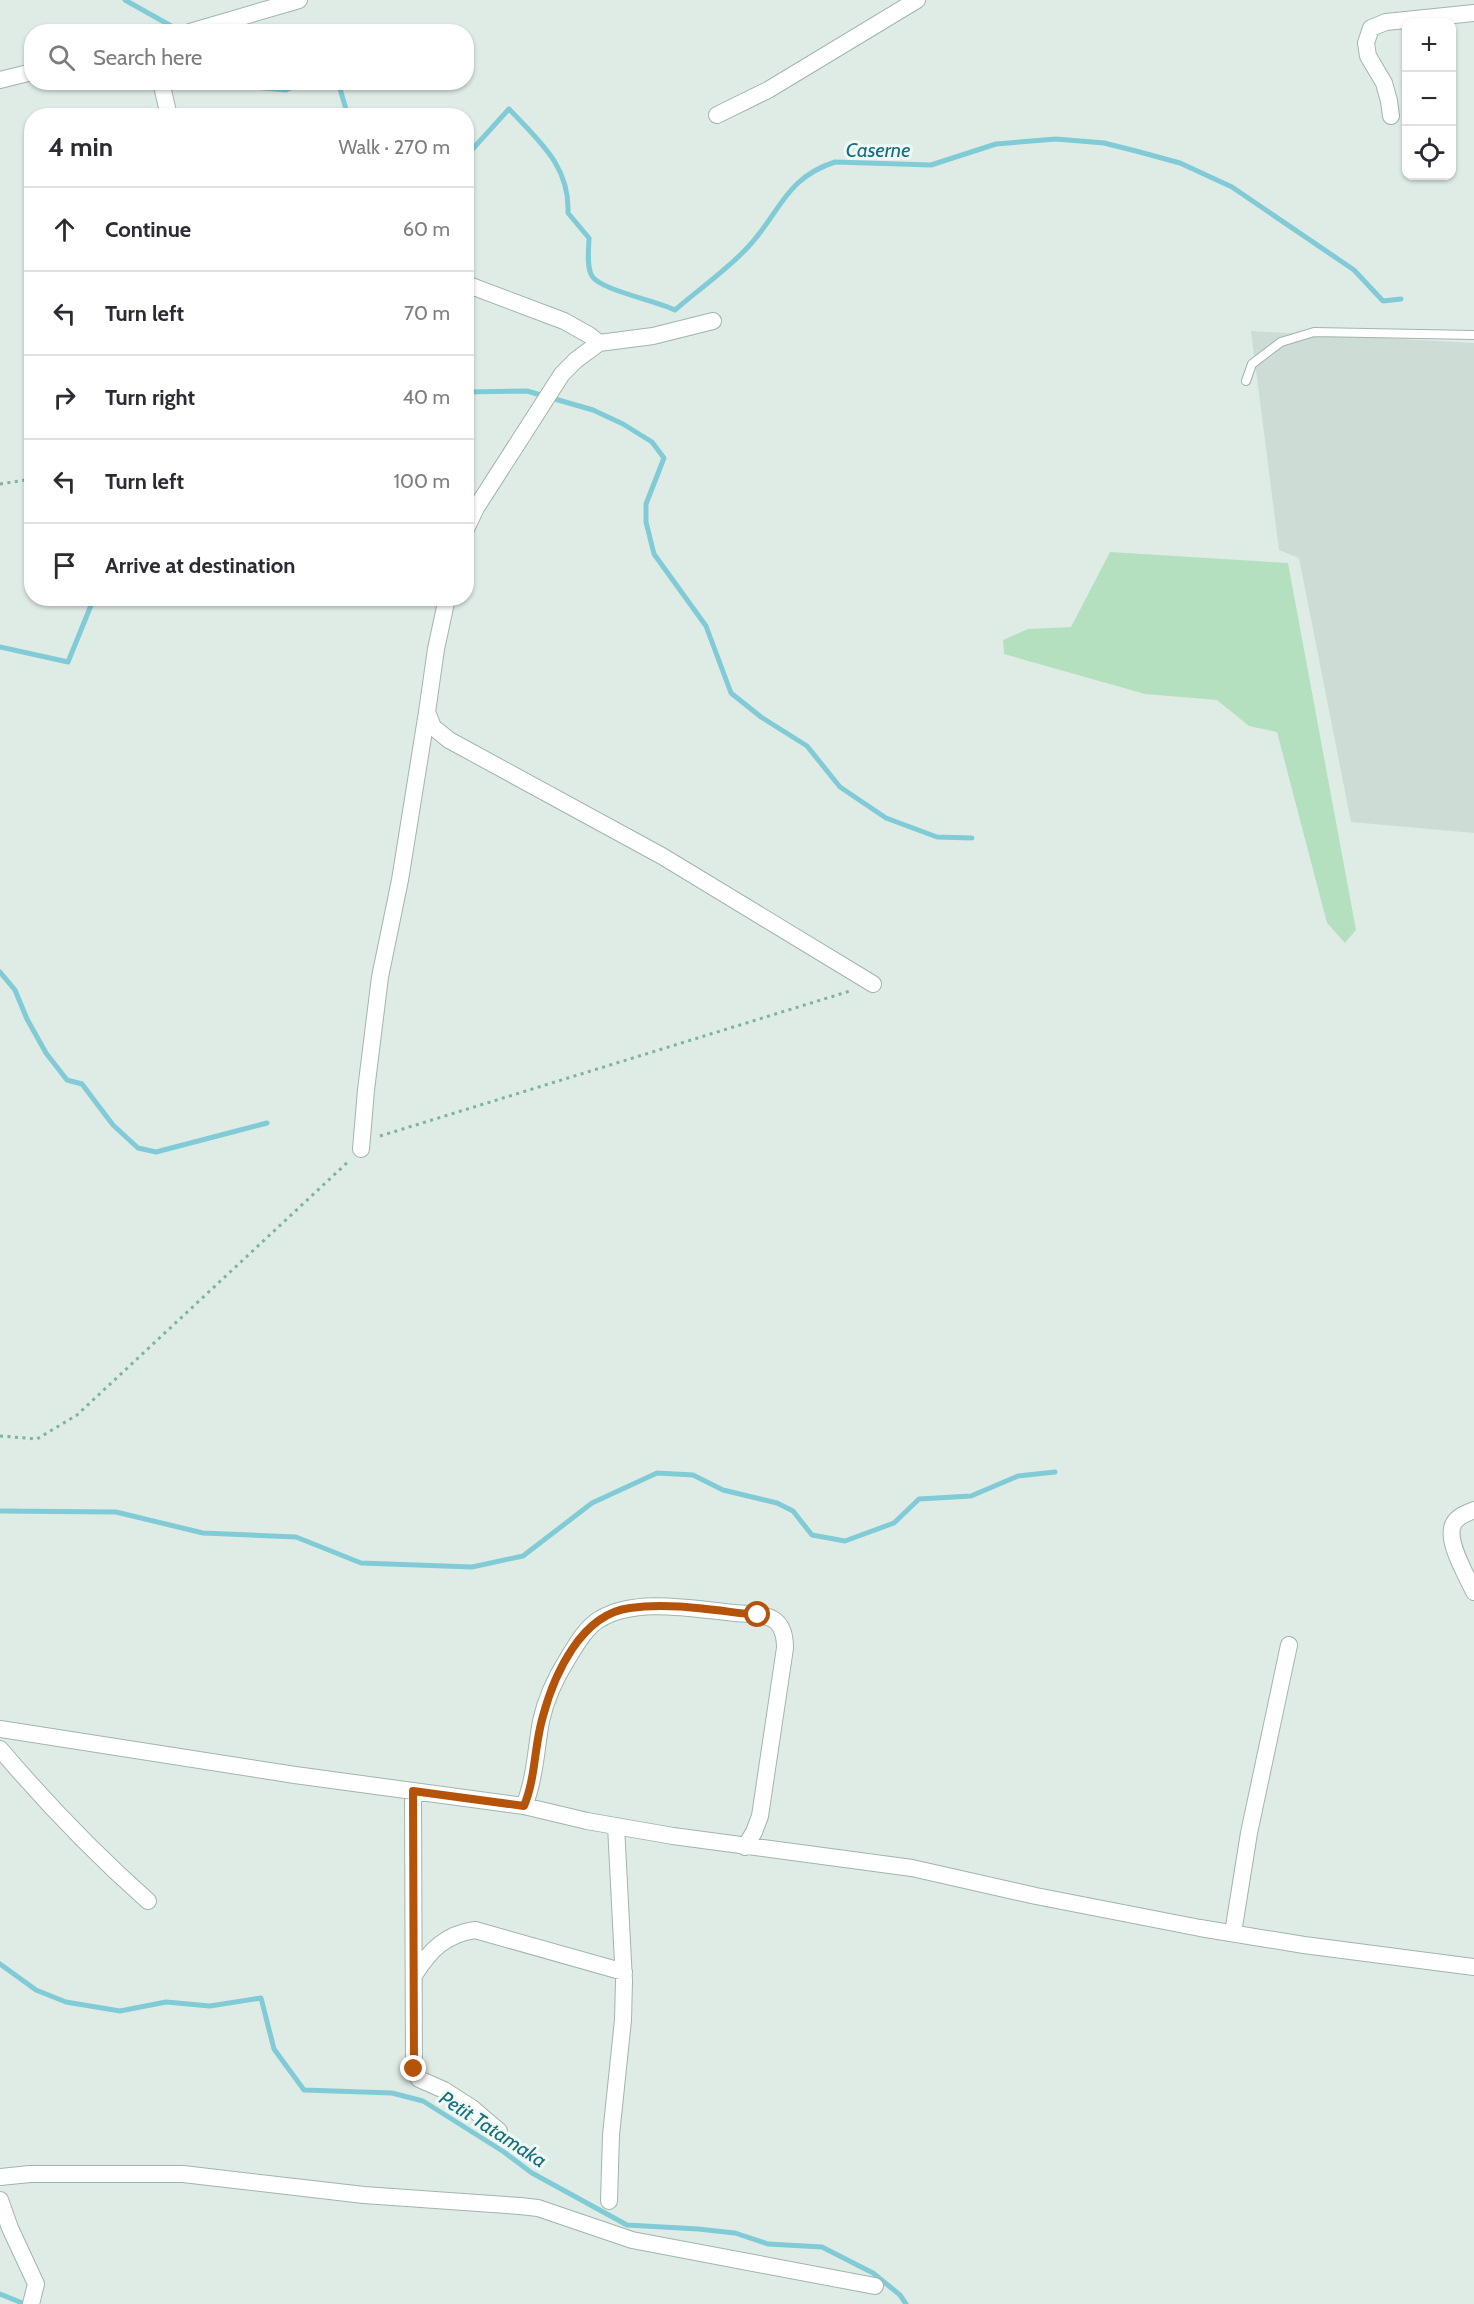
<!DOCTYPE html>
<meta charset="utf-8">
<style>
:root{--surface:#fff;--page:#f2f2f3;--text:#2b2b33;--muted:#7c7c81;--line:#e1e1e2}
body{margin:0;font-family:Cabin,sans-serif;background:var(--page);color:var(--text)}
.controls{position:absolute;right:18px;top:18px;display:grid;overflow:hidden;border-radius:12px;box-shadow:0 2px 4px #0004}
.controls button{width:54px;height:54px;display:grid;place-items:center;padding:0;border:0;border-bottom:2px solid var(--line);background:var(--surface);color:var(--text);font:30px sans-serif}
.stop{position:absolute;width:18px;height:18px;margin:-14px;border:4px solid #b45309;border-radius:50%;background:#fff}
.stop.end{background:#b45309;border-color:#fff;box-shadow:0 2px 6px #0008}
.list{margin:0;padding:0;list-style:none}
h2{display:flex;justify-content:space-between;align-items:center;height:78px;margin:0;padding:0 24px;font-size:26px}
h2 small{font-size:20px;font-weight:400;color:var(--muted)}
.list li{display:grid;grid-template-columns:39px 1fr auto;gap:18px;align-items:center;box-sizing:border-box;height:84px;padding:0 24px;border-top:2px solid var(--line)}
.list b{display:block;font-size:22px;white-space:nowrap}
.list em{font-size:20px;font-style:normal;color:var(--muted)}
.icon{flex:none;width:33px;height:33px;fill:none;stroke:currentColor;stroke-width:2;stroke-linecap:round;stroke-linejoin:round}
.map{position:relative;flex:none;width:1474px;height:2304px;overflow:hidden}
.search{position:absolute;background:var(--surface);box-shadow:0 2px 4px #0004;left:24px;top:24px;width:450px;height:66px;display:flex;align-items:center;gap:15px;box-sizing:border-box;padding:0 21px;border-radius:24px;color:var(--muted);font-size:22px}
.panel{position:absolute;background:var(--surface);box-shadow:0 2px 4px #0004;left:24px;top:108px;width:450px;height:498px;border-radius:24px}
.map>svg:first-child{display:block}
.built{fill:#cddcd5}
.green{fill:#b5e0c0}
.lines{fill:none;stroke-linecap:round;stroke-linejoin:round}
.stream{stroke:#81cbd7;stroke-width:5}
.lane-casing{stroke:#a1b4ad;stroke-width:10}
.street-casing{stroke:#a1b4ad;stroke-width:18}
.path{stroke:#7cb3a1;stroke-width:3;stroke-dasharray:3 4.5;stroke-linecap:butt}
.lane{stroke:#fff;stroke-width:8}
.street{stroke:#fff;stroke-width:16}
.route{stroke:#b45309;stroke-width:8}
.labels{text-anchor:middle;stroke-width:6;stroke-linejoin:round;paint-order:stroke}
.water-label{font-size:20px;font-style:italic;fill:#136e7f;stroke:#f0f8f4}
</style>
<div class="map">
<svg width="1474" height="2304" viewBox="0 0 1474 2304">
<rect width="100%" height="100%" fill="#dfece6"/>
<!-- built -->
<path class="built" d="M1251 331 1474 343V833L1351 822 1299 558 1279 550Z"/>
<!-- green -->
<path class="green" d="M1110 552 1288 563 1356 930 1345 943 1327 923 1277 732 1249 726 1217 700 1145 694 1004 654 1003 640 1028 629 1071 627Z"/>
<g class="lines">
<!-- stream -->
<path class="stream" d="M125 0 182 32
M243 82 244 86 286 90 303 82
M338 82 348 116
M466 153H469L509 109C539 141 570 166 568 213L589 238C589 248 586 266 592 276 600 290 658 301 675 310 699 289 727 270 748 247 780 213 785 178 835 162L931 165 996 144 1056 139 1104 143 1136 151 1180 163 1232 187 1354 270 1383 301 1401 299
M466 392 527 391 593 410 623 424 652 442 664 458 646 504V522L654 554 706 626 731 693 761 717 807 746 840 787 886 818 937 837 972 838
M0 647 68 662 94 598
M0 972 15 990 27 1019 46 1053 67 1080 82 1084 113 1125 138 1148 156 1152 267 1123
M0 1511 116 1512 203 1533 296 1537 361 1563 472 1567 523 1556 592 1503 657 1473 693 1475 723 1490 777 1503 793 1511 812 1535 845 1541 894 1523 919 1499 971 1496 1018 1476 1055 1472
M0 1964 36 1990 66 2002 120 2011 166 2002 210 2006 261 1998 274 2049 304 2090 392 2093 423 2101 504 2152 532 2173 627 2225 698 2229 735 2233 768 2244 822 2247 873 2273 900 2295 906 2304
M0 2294 25 2304"/>
<defs>
<path id="lane" d="M1246 381 1252 364 1281 342 1314 332 1474 335"/>
<path id="street" d="M190 32 299 0
M0 80 32 72
M161 82 169 116
M717 115 768 90 917 0
M1391 116 1389 101 1384 83 1368 56 1366 43 1371 28 1386 22 1474 13
M466 284 564 321 589 335 599 343 653 336 713 321
M466 529 476 508 562 374 576 360 599 343
M447 598 436 649 427 712 433 727 449 740 662 856 873 984
M361 1149 366 1090 380 977 400 880 427 712
M1474 1510C1467 1513 1458 1516 1454 1523 1444 1539 1467 1576 1474 1592
M0 1729 295 1775 524 1806 587 1821 673 1836 912 1868 1036 1896 1200 1928 1304 1945 1474 1967
M0 1749C46 1803 95 1854 148 1901
M413 1791 414 2069 419 2079 444 2090 472 2108 499 2131
M524 1806C535 1779 536 1749 541 1721 546 1698 556 1677 568 1658 576 1645 586 1627 600 1619 636 1597 694 1609 735 1613 764 1615 785 1613 785 1648L760 1816 754 1832 745 1847
M1233 1933 1249 1833 1289 1645
M415 1974C430 1950 446 1934 475 1930L624 1972
M0 2177 30 2174H183L364 2195 520 2206 538 2208 632 2240 875 2286
M0 2200 10 2228 36 2284 31 2304
M609 2201 611 2135 623 2020 624 1981 616 1826"/>
</defs>
<!-- lane casing -->
<use href="#lane" class="lane-casing"/>
<!-- street casing -->
<use href="#street" class="street-casing"/>
<!-- path -->
<path class="path" d="M0 484 32 479
M380 1136 850 991
M0 1436 37 1439 77 1415 350 1160"/>
<!-- lane -->
<use href="#lane" class="lane"/>
<!-- street -->
<use href="#street" class="street"/>
</g>
<g class="lines">
<!-- route -->
<path class="route" d="M414 2069 413 1791 524 1806C536 1777 534 1746 543 1716 554 1675 581 1614 630 1608 672 1602 717 1611 758 1615"/>
</g>
<g class="labels">
<!-- water labels -->
<g class="water-label">
<text x="878" y="157">Caserne</text>
<text transform="translate(493 2129) rotate(33)" y="7">Petit Tatamaka</text>
</g>
</g>
</svg>
<div class="controls">
<button>+</button>
<button>−</button>
<button><svg class="icon" aria-label="locate" viewBox="0 0 24 24"><circle cx="12" cy="12" r="6"/><path d="M12 2v4M12 18v4M2 12h4M18 12h4"/></svg></button>
</div>
<div class="stop" style="left:758px;top:1615px"></div>
<div class="stop end" style="left:414px;top:2069px"></div>
<div class="search"><svg class="icon" aria-label="search" viewBox="0 0 24 24"><circle cx="10" cy="10" r="6"/><path d="M15 15l6 6"/></svg>Search here</div>
<section class="panel">
<h2>4 min<small>Walk · 270 m</small></h2>
<ul class="list">
<li><svg class="icon" aria-label="ahead" viewBox="0 0 24 24"><path d="M12 20V5M6 11l6-6 6 6"/></svg><div><b>Continue</b></div><em>60 m</em></li>
<li><svg class="icon" aria-label="left" viewBox="0 0 24 24"><path d="M17 20v-9H6M10 6l-5 5 5 5"/></svg><div><b>Turn left</b></div><em>70 m</em></li>
<li><svg class="icon" aria-label="right" viewBox="0 0 24 24"><path d="M7 20v-9h11M14 6l5 5-5 5"/></svg><div><b>Turn right</b></div><em>40 m</em></li>
<li><svg class="icon" aria-label="left" viewBox="0 0 24 24"><path d="M17 20v-9H6M10 6l-5 5 5 5"/></svg><div><b>Turn left</b></div><em>100 m</em></li>
<li><svg class="icon" aria-label="arrive" viewBox="0 0 24 24"><path d="M6 21V4h12l-3 4 3 4H6"/></svg><div><b>Arrive at destination</b></div></li>
</ul>
</section>
</div>
